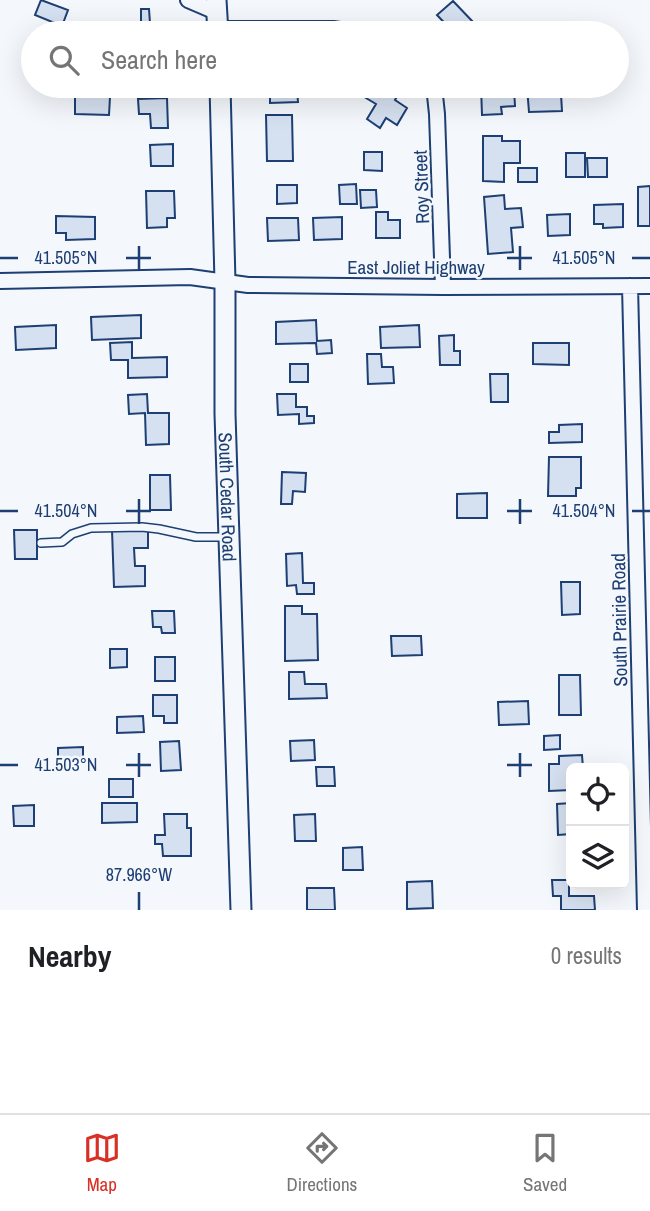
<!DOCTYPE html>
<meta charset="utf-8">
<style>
:root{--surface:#fff;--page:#f6f6f6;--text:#202124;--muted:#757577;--line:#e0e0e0;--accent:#d93025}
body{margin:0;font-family:"Archivo Narrow",sans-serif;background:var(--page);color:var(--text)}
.controls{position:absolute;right:21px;bottom:21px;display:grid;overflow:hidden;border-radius:10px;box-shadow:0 7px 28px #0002}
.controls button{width:63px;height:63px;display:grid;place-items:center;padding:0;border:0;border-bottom:2px solid var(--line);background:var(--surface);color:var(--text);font:35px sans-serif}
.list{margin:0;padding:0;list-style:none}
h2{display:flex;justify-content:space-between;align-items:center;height:91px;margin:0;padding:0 28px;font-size:30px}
h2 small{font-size:23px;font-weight:400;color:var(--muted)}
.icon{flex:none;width:38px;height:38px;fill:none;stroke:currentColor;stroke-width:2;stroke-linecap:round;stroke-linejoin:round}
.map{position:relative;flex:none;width:650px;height:910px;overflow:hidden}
.search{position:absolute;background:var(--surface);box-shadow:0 7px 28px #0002;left:21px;right:21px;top:21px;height:77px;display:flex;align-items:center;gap:18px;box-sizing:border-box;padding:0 24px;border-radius:38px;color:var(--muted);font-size:26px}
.sheet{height:203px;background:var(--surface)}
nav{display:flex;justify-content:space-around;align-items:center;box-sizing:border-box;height:98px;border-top:2px solid var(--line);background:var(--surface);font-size:19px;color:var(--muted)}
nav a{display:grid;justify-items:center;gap:4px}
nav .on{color:var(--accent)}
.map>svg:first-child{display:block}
.building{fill:#d5e0f0;stroke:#1d3f73;stroke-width:2}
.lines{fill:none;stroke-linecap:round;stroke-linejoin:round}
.lane-casing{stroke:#1d3f73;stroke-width:10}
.street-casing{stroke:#1d3f73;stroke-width:18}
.secondary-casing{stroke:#1d3f73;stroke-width:23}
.lane{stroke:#f4f7fb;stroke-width:7}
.street{stroke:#f4f7fb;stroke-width:14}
.secondary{stroke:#f4f7fb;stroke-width:19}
.ticks{fill:none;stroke:#1d3f73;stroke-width:2.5}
.labels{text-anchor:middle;stroke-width:5;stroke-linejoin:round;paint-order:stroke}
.street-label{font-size:19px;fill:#1d3f73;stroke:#f4f7fb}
.ticks-label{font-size:18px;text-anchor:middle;fill:#1d3f73;stroke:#f4f7fb;stroke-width:5;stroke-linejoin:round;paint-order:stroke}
</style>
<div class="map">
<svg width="650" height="910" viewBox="0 0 650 910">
<rect width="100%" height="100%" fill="#f4f7fb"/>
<!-- building -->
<path class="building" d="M41 0 68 10 62 26 35 15Z
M453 1 474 23 463 33H454L437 15Z
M141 9H149L150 23 165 22 166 33H117L116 23 141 22Z
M265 86H284V90H297L298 102 270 103V93H265Z
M367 86H387L399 93 395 100 407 108 397 125 386 118 380 128 367 119 376 104 361 95Z
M481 86H500V90L514 89 515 106 501 107 502 114 482 115Z
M545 86V95L561 94 562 111 529 112 527 87Z
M75 97H110L109 115 75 114Z
M167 98 168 128H151L150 114H139L138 99Z
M266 115H292L293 161H267Z
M483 136H502V141H520V163H504V182L483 181Z
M173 144V166H151L150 145Z
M364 152H382V171L364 170Z
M566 153H585V177H566Z
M587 158H607V177H588Z
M518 168H537V182H518Z
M356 184 357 204H340L339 185Z
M277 185H297V203L277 204Z
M650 186V226H638V187Z
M360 190H376L377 207 361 208Z
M146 191H174L175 218H167V227L147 228Z
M504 195 505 209 521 208 523 227 511 228 513 252 488 254 484 197Z
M623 204V227L603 228V224H594V205Z
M376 212H388V220H400V238H376Z
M570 214V235L548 236 547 215Z
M56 216 95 217V239L66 240V233H56Z
M342 217V239L314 240 313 218Z
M267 218H298L299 240 268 241Z
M141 315V338L92 340 91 317Z
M316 320 317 341 331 340 332 353 317 354 316 343 276 344V322Z
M56 325V348L16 350 15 327Z
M419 325 420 347 381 348 380 327Z
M454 335V351H460V365H440L439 336Z
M132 342V358L167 357V377L128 378V360H111L110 343Z
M533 343H569V365L533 364Z
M367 354H381L382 367H393L394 383 368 384Z
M290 364H308V382H290Z
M490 374H508V402H491Z
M147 394 148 413H169V444L146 445 145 413 129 414 128 395Z
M277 394H296V407H307V416H314V423L299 424V414L278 415Z
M582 424V442L549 443V432H559V425Z
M549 457H581V488H576V496H548Z
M282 472 306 473 305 492 293 491 292 504H281Z
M150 475H170L171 510H150Z
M487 493V518H457V494Z
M148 529V548H134L135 566H145V586L114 587 112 530Z
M14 530H37V559H15Z
M302 553 303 583H314V594H297L296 585 287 586 286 554Z
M561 582H580V614L562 615Z
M285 606H302V614H317L318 660 285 661Z
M152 611H174L175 633H162L161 627H153Z
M391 636H421L422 655 392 656Z
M110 649H127V667L110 668Z
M155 657H175V681H155Z
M289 672H304L305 684H326L327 698 289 699Z
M559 675H580L581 715H559Z
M153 695H177V723H164V716H153Z
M528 701 529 724 499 725 498 702Z
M143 716 144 732 117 733V717Z
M560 735V749L544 750V736Z
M314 740 315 760 291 761 290 741Z
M179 741 181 770 161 771 160 742Z
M83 747V761L58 762V748Z
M582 755 583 768H571V790L549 791V764H559V756Z
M316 767H334L335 786H317Z
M109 779H133V797H109Z
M102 803H137V822L102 823Z
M571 803V834L558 835 557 804Z
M34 805V826H14L13 806Z
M164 814H187V828H191V856H163L162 844H155V835H165Z
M315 814 316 841H295L294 815Z
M362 847 363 870H343V848Z
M552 880H569V896H594L595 910H561V896H553Z
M432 881 433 908 407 909V882Z
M307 888H334L335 910H307Z"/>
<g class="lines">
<defs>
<path id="lane" d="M41 543 62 542 72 534 91 528 142 527 159 529 196 537H228"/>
<path id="street" d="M188 0 216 12
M218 29H333L361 33
M434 86 437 114 443 287
M0 281 190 277 248 285 443 287 650 286
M630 286 645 910"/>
<g id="secondary">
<path d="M216 0 218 33"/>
<path id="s1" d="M220 86 225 282V414L241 910"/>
</g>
</defs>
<!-- lane casing -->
<use href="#lane" class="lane-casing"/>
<!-- street casing -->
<use href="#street" class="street-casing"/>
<!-- secondary casing -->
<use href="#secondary" class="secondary-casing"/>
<!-- lane -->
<use href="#lane" class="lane"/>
<!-- street -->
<use href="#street" class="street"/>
<!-- secondary -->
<use href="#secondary" class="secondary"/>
</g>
<!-- ticks -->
<path class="ticks" d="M139 246V270M520 246V270M0 258H18M126 258H151M507 258H532M632 258H650M139 499V524M520 499V524M0 511H18M126 511H151M507 511H532M632 511H650M139 753V777M520 753V777M0 765H18M126 765H151M507 765H532M139 892V910"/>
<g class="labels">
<!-- street labels -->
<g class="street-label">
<text transform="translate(421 187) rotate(-92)" y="7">Roy Street</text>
<text x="416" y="274">East Joliet Highway</text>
<text dy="7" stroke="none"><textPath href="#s1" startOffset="411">South Cedar Road</textPath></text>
<text transform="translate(619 620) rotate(-91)" y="7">South Prairie Road</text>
</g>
</g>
<g class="ticks-label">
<text x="66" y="264">41.505°N</text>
<text x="584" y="264">41.505°N</text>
<text x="66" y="517">41.504°N</text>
<text x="584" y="517">41.504°N</text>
<text x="66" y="771">41.503°N</text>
<text x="139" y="881">87.966°W</text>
</g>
</svg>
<div class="controls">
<button><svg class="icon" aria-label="locate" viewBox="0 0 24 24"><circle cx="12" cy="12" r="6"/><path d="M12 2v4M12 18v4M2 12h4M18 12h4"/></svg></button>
<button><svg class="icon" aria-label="layers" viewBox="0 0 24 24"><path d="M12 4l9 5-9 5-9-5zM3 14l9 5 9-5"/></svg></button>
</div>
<div class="search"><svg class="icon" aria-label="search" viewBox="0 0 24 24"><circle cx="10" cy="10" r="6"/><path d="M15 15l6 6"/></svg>Search here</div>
</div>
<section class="sheet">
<h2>Nearby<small>0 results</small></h2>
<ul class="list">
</ul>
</section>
<nav>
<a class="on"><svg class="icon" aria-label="map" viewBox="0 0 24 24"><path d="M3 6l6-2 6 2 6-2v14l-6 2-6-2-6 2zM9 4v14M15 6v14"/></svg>Map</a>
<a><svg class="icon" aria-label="directions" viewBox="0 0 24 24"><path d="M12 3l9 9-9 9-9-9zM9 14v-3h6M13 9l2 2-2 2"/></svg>Directions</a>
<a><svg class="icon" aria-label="saved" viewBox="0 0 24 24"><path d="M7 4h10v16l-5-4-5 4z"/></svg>Saved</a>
</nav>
